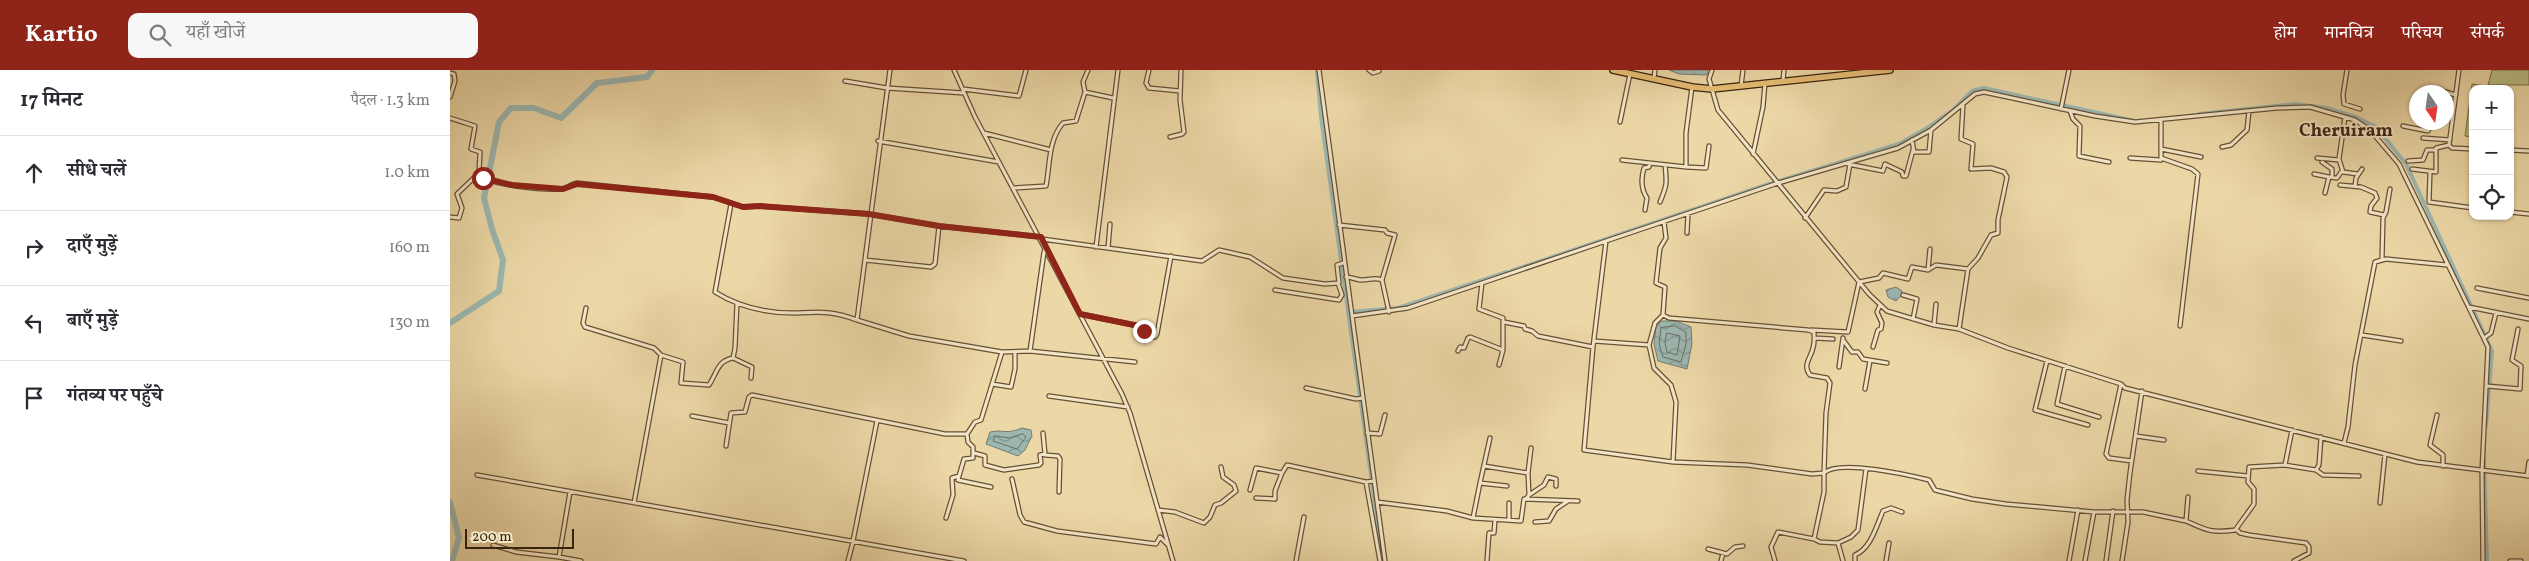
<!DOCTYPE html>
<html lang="hi">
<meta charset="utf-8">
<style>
:root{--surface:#fff;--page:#f7f7f7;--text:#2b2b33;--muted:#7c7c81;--line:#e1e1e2;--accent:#8f2418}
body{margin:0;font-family:Vollkorn,"Noto Serif Devanagari",serif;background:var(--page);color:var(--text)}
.controls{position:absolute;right:15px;top:15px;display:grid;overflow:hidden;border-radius:10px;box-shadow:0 1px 4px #0004}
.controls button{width:45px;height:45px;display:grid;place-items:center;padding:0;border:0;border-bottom:1px solid var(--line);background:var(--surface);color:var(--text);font:25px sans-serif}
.compass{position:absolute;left:1959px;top:15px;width:45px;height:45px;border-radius:50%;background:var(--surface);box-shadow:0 1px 4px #0004;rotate:167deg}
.scale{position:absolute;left:15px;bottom:12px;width:109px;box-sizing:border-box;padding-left:5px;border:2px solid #3a2410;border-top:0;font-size:14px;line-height:18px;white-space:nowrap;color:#3a2410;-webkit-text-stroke:4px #f3e5c5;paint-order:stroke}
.stop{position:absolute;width:15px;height:15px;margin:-11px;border:4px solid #8f2418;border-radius:50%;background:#fff}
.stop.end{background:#8f2418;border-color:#fff;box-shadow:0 1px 5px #0008}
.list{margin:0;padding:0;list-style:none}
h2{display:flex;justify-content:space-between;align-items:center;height:65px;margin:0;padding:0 20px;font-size:21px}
h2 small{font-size:16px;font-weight:400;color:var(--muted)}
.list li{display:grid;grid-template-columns:32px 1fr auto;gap:15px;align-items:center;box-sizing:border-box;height:75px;padding:0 20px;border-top:1px solid var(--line)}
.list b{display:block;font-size:19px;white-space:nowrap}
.list em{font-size:16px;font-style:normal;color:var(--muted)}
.icon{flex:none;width:28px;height:28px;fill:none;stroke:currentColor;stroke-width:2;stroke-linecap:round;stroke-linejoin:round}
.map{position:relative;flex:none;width:2079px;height:491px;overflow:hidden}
header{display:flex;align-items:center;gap:30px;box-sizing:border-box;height:70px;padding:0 25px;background:var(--accent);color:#fff}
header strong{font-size:24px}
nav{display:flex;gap:28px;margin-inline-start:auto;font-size:18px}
.search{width:350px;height:45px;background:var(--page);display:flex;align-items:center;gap:12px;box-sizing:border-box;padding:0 18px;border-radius:10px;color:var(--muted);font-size:19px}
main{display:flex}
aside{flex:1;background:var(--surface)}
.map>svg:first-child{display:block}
.green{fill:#bbbd84;stroke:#7a704a}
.water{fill:url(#water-waves);stroke:#757c71}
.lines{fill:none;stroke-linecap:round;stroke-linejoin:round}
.shore{stroke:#6b6e60;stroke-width:1}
.canal{stroke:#9cb7b1;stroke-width:4}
.river{stroke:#9cb7b1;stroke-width:6}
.minor-casing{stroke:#665136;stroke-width:5.5}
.trunk-casing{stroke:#3a2410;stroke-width:8}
.minor{stroke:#f3e5c5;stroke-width:3}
.trunk{stroke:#e6bc73;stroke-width:5.5}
.route{stroke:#8f2418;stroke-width:6}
.labels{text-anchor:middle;stroke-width:4;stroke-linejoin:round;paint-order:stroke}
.quarter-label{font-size:18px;font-weight:bold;fill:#3a2410;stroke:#f3e5c5}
</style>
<header>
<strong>Kartio</strong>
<div class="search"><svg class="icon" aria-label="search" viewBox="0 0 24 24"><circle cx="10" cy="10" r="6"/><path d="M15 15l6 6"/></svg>यहाँ खोजें</div>
<nav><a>होम</a><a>मानचित्र</a><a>परिचय</a><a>संपर्क</a></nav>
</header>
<main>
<aside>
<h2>17 मिनट<small>पैदल · 1.3 km</small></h2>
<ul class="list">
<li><svg class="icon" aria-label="ahead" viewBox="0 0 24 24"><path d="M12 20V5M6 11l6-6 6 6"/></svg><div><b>सीधे चलें</b></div><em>1.0 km</em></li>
<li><svg class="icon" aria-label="right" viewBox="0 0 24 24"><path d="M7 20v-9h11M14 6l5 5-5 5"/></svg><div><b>दाएँ मुड़ें</b></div><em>160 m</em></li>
<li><svg class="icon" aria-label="left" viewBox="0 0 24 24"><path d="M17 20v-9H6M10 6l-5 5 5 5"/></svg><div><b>बाएँ मुड़ें</b></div><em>130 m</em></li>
<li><svg class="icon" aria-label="arrive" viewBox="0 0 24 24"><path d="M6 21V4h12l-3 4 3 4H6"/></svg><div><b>गंतव्य पर पहुँचे</b></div></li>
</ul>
</aside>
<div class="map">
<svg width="2079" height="491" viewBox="0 0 2079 491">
<defs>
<pattern id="water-waves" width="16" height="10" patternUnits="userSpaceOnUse" patternTransform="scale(1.25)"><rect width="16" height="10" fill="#9cb7b1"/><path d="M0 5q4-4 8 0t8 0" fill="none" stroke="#80958f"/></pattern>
</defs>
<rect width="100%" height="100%" fill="#ecd7a6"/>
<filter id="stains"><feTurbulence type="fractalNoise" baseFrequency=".004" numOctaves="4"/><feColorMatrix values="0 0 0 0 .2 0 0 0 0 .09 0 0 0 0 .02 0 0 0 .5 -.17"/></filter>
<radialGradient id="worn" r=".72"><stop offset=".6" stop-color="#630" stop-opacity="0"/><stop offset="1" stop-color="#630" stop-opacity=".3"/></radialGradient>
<!-- green -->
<path class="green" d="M2042 0H2079V15H2038Z
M2022 14 2049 18 2023 19V67L2015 66Z"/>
<!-- water -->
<path class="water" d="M1219 0H1258L1257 5 1229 4Z
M1446 217 1452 221V225L1446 231 1438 227 1436 220Z
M1212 251H1226L1241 257 1242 274 1237 299 1208 291 1204 274 1206 255Z
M572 358 581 360 582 366 575 380 568 386 536 374 540 362C554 359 555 365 572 358Z"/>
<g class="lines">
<!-- shore -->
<path class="shore" d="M1225 256 1236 262V274L1231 292 1213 287 1209 274 1211 258Z
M1217 263 1230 266 1227 285 1217 282 1215 273Z
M573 364 576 367 567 379 543 371 545 366 560 368Z"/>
<!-- canal -->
<path class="canal" d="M867 0 871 47 933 491
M1749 44 1845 34 1877 38 1906 47 1926 57 1956 94 2042 281 2036 356
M1061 201 1316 115 1449 74 1477 58 1502 41 1522 21 1534 18 1685 51
M900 242 948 238 1057 202
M2034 388 2037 491"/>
<!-- river -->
<path class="river" d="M0 253 49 221 53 190 42 159 34 128 49 52 61 38H84L111 48 147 13 197 7 202 0
M0 432 9 468 2 491"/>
<defs>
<path id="minor" d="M504 0 525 47 672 324 680 343 723 491
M699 0 696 13 699 18 730 21
M869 0 935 491
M919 0 923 3 929 1
M1262 0 1259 9 1268 40 1419 224 1437 241 1484 255 1509 259 1558 278 1671 314 1675 318 1967 392 2079 406
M1897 0 1893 25 1894 34 1910 39
M2009 0 1999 75 2002 78 2023 79
M0 3 4 4 5 11 0 27
M1204 8 1205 0
M395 11 437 18 514 23
M1333 11 1334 0
M1291 16 1293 0
M1982 18 2006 25
M513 19 569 26 576 0
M635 22 633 12 638 0
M1611 39 1619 0
M1620 41 1623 49 1630 56 1629 86 1659 92
M1996 43 2003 44
M1895 47 1889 89 1893 102 1908 104
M0 48 25 56 21 79 30 82 29 103C36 116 96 120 112 119 118 118 121 114 127 113L263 127 293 137 310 136 419 144 489 156 591 167
M1711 50V88L1742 99 1748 104 1730 256
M1170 52 1180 4
M1953 56 1978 61 1982 52
M534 63 601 80
M720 67 732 64 734 62 730 30 731 0
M1973 68 2000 70
M1462 70 1464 82H1479L1481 60
M428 71 549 92
M1772 77 1781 75 1797 60 1799 41
M1711 79 1751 87
M2060 80 2079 81
M1303 84 1313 37 1315 13
M1680 88 1711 90
M1867 88 1889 90
M1172 90 1236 97V63L1242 17
M1958 91 1973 90 1977 80H1985
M1872 92 1882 99V107
M1398 94 1433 101 1435 94 1452 102 1453 106H1456L1463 80
M1236 97 1256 98 1259 76
M1962 99 1986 102V78L1999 75
M1980 102 1979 132 2023 138
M1864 104 1879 107
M1890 115 1911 117 1925 123 1927 128 1921 136 1920 142 1934 145
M1905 116 1906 108 1912 99
M564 118 596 116C600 96 598 70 613 53L626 51 635 22 663 28
M1875 123 1879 107 1887 108 1892 101
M1210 132C1217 115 1217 114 1215 95
M281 134 265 222C289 237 315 243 343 243 369 242 381 240 407 250L440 0
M1195 140 1197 128C1191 119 1191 108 1194 98L1199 97 1200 93
M2060 142 2079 144
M0 147 9 148 12 138 7 124 29 103
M1355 148 1374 120 1387 121 1396 117 1400 94
M1214 152 1216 168 1210 178 1206 213 1215 217 1213 245 1219 248 1358 260 1364 262C1364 268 1365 271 1363 278 1361 288 1352 295 1360 305L1377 308 1380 313 1376 343 1374 403C1389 389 1459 405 1479 410L1485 420 1522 429 1556 434 1644 442H1693L1736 451 1738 427
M889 155 935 160 937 163 945 165 932 210
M1237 163 1238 144
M592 169 752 191 769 180 800 187 833 208 875 214 889 213 887 195 893 193
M646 177 668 0
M658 178 660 154
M1932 189 1933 148 1936 142 1940 119
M415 190 481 197 485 194 489 156
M1478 200 1480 179
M896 207C902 207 906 210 912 210 920 210 924 207 932 210L939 242
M2027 218 2079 228
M825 220 889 230 892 225 888 213
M1453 225 1467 229 1463 249
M2019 237 2079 249
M136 238 133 253 135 257 204 278 211 285
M630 244 689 256 698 266 705 267 707 264 721 186
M902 246 958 238 1032 213
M407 250 459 266 552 282 580 281 685 292
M1054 252 1074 256 1075 259 1082 261 1088 266 1143 277
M1484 255 1486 234
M1509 259 1518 199 1528 188 1541 165 1548 163V150L1557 107 1554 102 1541 98 1521 99 1523 74 1511 69 1513 35
M1361 260 1398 262 1409 212 1429 208 1433 203 1458 209 1462 197 1478 200 1486 195 1518 199
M1912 265 1951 271
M1365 268 1383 269
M2034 268 2041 263 2046 243
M1393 270 1402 282H1408L1413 289 1437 293
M1144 271 1199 275 1205 253 1213 245
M1199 275 1204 298 1221 315 1226 332 1223 392
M1423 277 1428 260 1431 259 1432 253 1427 242 1430 235
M580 281 594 182 596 178
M1008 281 1010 277 1014 278 1018 268 1020 267 1053 280
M283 288 302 297 301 308
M1597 291 1585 340 1638 355
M1049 295 1053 280V248L1029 239 1032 213 1156 171
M1615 296 1607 334 1649 347
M1389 297 1393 268
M542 314 561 317 565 299V282
M1671 314 1656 384 1659 388 1682 391
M2037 316 2070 319 2071 296 2062 290 2068 259
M856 318 906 329 913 328
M1415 319 1420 291
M599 326 678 337
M1987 345 1980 375 1993 385V396
M242 346 279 353
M917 363 930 364 935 345
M1686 366 1714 370
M1894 373 1898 357 1905 295 1925 192 1936 189 1997 195
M276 376 281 343 295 342 299 327 302 325 495 364H517L525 352 531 350 552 282
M524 383 535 386V395L554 400 589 395 591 393 590 385 595 384 593 363
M595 385 608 386 610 389 609 422
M1835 395 1842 360
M1034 396 1078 403
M1866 400 1873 405 1909 406
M1748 401 1798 406
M27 405 514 491
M509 406 508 410 541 417
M2077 406 2079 392
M562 409 570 445 574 452 607 461 706 474 710 467 717 474
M916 412 930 491
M1030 413 1040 368
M800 420 806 398 832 403 837 395 916 412 924 411
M1079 425 1094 415 1098 407 1106 409V416
M806 428 825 429V421L832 403
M1076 429 1079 425 1078 403 1081 378
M927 432 997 441 1023 448 1071 451 1074 429 1128 431
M184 433 211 285 233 292 231 313 259 315C267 303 267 291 283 288L285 278 287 233
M1059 433V450
M1930 433 1935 384
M708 440 725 442 754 453 760 447 765 435 771 433 786 421 784 415 773 407 771 397
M496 448 503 425 502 408 509 406 514 389 523 388V377L518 372 517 364
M1023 448 1030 413 1057 416
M1736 451C1758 461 1761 463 1786 460
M1085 452 1099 451 1106 439 1118 431
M1364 469 1370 472 1388 473 1393 491
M403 471 427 351
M1388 473 1401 467 1408 460 1416 399
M43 475 66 482 109 487 120 422
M1258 479 1277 484 1285 477 1293 476
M109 487 131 491
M398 491 403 472
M846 491 854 447
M1037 491 1039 463H1044L1045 450
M1271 491 1273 483
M1325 491 1321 477 1328 462 1364 469 1374 422V403L1362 404 1297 395 1223 392 1134 380 1143 277 1156 171 1328 113 1448 78 1481 60 1525 24 1534 22 1645 46 1685 52 1827 38 1860 37 1905 50 1920 60 1949 94 2038 277 2032 401 2033 491
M1405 491V485C1421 478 1426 457 1433 441L1441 438 1452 442
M1436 491 1439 473
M1619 491 1628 440
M1635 491 1644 442
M1656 491 1663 441
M1672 491 1678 452 1677 430 1680 403 1692 321
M1844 491 1859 483V477L1856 473 1799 465 1790 463 1786 459 1804 434V419L1798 412 1799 397 1835 395 1866 400 1869 395 1871 367
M2060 491H2071"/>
<path id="trunk" d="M1163 0 1242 17 1262 19 1440 0"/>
</defs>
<!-- minor casing -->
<use href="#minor" class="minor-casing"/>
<!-- trunk casing -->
<use href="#trunk" class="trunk-casing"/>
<!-- minor -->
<use href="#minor" class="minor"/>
<!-- trunk -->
<use href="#trunk" class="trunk"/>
</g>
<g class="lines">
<!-- route -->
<path class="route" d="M33 108 62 115 113 119 127 114 263 127 293 137 310 136 419 144 489 156 591 167 630 244 689 256 694 261"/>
</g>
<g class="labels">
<!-- quarter labels -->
<g class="quarter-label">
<text x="1896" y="66">Cheruiram</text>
</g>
</g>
<rect width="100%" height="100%" filter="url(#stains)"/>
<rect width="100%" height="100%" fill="url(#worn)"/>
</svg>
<div class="controls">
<button>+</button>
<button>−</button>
<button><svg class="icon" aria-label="locate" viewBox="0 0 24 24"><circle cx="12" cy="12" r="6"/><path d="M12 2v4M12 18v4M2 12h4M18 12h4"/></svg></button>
</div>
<svg class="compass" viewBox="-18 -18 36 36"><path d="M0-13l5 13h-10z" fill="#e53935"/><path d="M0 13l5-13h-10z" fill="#7c7c81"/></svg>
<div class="scale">200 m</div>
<div class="stop" style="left:33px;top:108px"></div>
<div class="stop end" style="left:694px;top:261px"></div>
</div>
</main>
